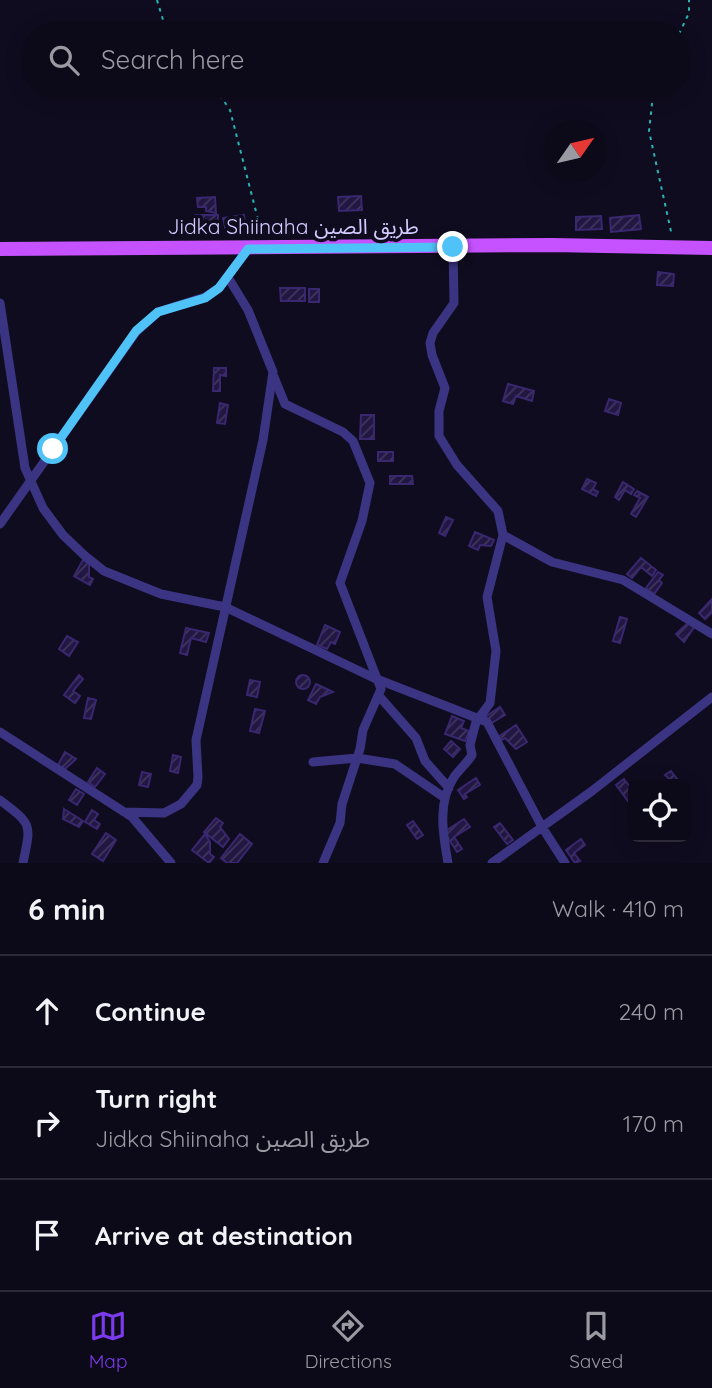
<!DOCTYPE html>
<meta charset="utf-8">
<style>
:root{--surface:#0c0918;--page:#1a1725;--text:#f1f3f6;--muted:#9a9aa2;--line:#2c2a37;--accent:#7c3aed}
body{margin:0;font-family:Quicksand,"Noto Sans Arabic",sans-serif;background:var(--page);color:var(--text)}
.controls{position:absolute;right:21px;bottom:21px;display:grid;overflow:hidden;border-radius:10px;box-shadow:0 4px 18px #0003}
.controls button{width:63px;height:63px;display:grid;place-items:center;padding:0;border:0;border-bottom:2px solid var(--line);background:var(--surface);color:var(--text);font:35px sans-serif}
.compass{position:absolute;left:544px;top:119px;width:63px;height:63px;border-radius:50%;background:var(--surface);box-shadow:0 4px 18px #0003;rotate:56deg}
.stop{position:absolute;width:21px;height:21px;margin:-16px;border:5px solid #4fc3f7;border-radius:50%;background:#fff}
.stop.end{background:#4fc3f7;border-color:#fff;box-shadow:0 2px 7px #0008}
.list{margin:0;padding:0;list-style:none}
h2{display:flex;justify-content:space-between;align-items:center;height:91px;margin:0;padding:0 28px;font-size:30px}
h2 small{font-size:23px;font-weight:400;color:var(--muted)}
.list li{display:grid;grid-template-columns:46px 1fr auto;gap:21px;align-items:center;box-sizing:border-box;height:112px;padding:0 28px;border-top:2px solid var(--line)}
.list b{display:block;font-size:26px;white-space:nowrap}
.list p{margin:0;font-size:23px;white-space:nowrap;color:var(--muted)}
.list em{font-size:23px;font-style:normal;color:var(--muted)}
.icon{flex:none;width:38px;height:38px;fill:none;stroke:currentColor;stroke-width:2;stroke-linecap:round;stroke-linejoin:round}
.map{position:relative;flex:none;width:712px;height:863px;overflow:hidden}
.search{position:absolute;background:var(--surface);box-shadow:0 4px 18px #0003;left:21px;right:21px;top:21px;height:77px;display:flex;align-items:center;gap:18px;box-sizing:border-box;padding:0 24px;border-radius:38px;color:var(--muted);font-size:26px}
.sheet{height:427px;background:var(--surface)}
nav{display:flex;justify-content:space-around;align-items:center;box-sizing:border-box;height:98px;border-top:2px solid var(--line);background:var(--surface);font-size:19px;color:var(--muted)}
nav a{display:grid;justify-items:center;gap:4px}
nav .on{color:var(--accent)}
.map>svg:first-child{display:block}
.building{fill:url(#building-hatch);stroke:#39276f;stroke-width:2}
.lines{fill:none;stroke-linecap:round;stroke-linejoin:round}
.path{stroke:#27b6b4;stroke-width:2;stroke-dasharray:3.5 5;stroke-linecap:butt}
.minor{stroke:#3b3482;stroke-width:9}
.primary{stroke:#c652ff;stroke-width:14}
.route{stroke:#4fc3f7;stroke-width:9}
.labels{text-anchor:middle;stroke-width:7;stroke-linejoin:round;paint-order:stroke}
.street-label{font-size:21px;fill:#d3cbff;stroke:#100c20}
</style>
<div class="map">
<svg width="712" height="863" viewBox="0 0 712 863">
<defs>
<pattern id="building-hatch" width="6" height="6" patternUnits="userSpaceOnUse" patternTransform="scale(1.75)"><rect width="6" height="6" fill="#211742"/><path d="M-1 1l2-2M0 6l6-6M5 7l2-2" fill="none" stroke="#40375e"/></pattern>
</defs>
<rect width="100%" height="100%" fill="#100c20"/>
<!-- building -->
<path class="building" d="M361 196 362 210 339 211 338 197Z
M215 197 216 213 206 211V207H198L197 198Z
M195 215H218V230H195Z
M244 215 246 228 226 231 223 218Z
M639 215 641 229 611 232 610 218Z
M601 216 602 229 576 230V217Z
M658 272 674 274 673 286 657 285Z
M280 288H305V301H281Z
M309 289H319V302H309Z
M214 368H226V376L220 375V391H213Z
M508 384 534 391 532 401 516 396 513 404 503 401Z
M609 399 621 403 618 415 605 411Z
M220 403 228 405 225 424 217 423Z
M361 415H374V439H360Z
M378 452H393V461H378Z
M390 476H412L413 484H390Z
M587 479 596 483 593 489 598 492 596 496 582 489Z
M623 482 634 489 631 494 625 490 619 500 615 497Z
M637 491 648 497 636 517 631 514 640 498 634 495Z
M446 517 453 520 445 536 439 533Z
M475 532 494 540 491 546 480 545 478 550 469 546Z
M641 558 656 570 652 576 641 567 632 578 627 574Z
M83 560 89 563V577L93 579 90 585 74 576Z
M658 572 663 575 659 580 662 583 654 594 646 588Z
M712 599V612L705 619 699 613Z
M620 617 627 619 620 643 613 641Z
M690 621 695 626 684 642 676 634Z
M325 625 340 632 335 644 331 642 327 649 317 645Z
M186 628 209 633 206 642 191 638 187 655 180 653Z
M67 636 78 642 69 656 59 649Z
M79 675 83 679 73 691 80 696 75 703 64 695Z
M296 682a7 7 0 1 1 14 0a7 7 0 1 1-14 0Z
M250 680 260 682 257 697 247 695Z
M316 684 333 692 320 697 316 704 308 700Z
M88 698 96 700 91 719 84 718Z
M500 707 505 715 490 724 485 717Z
M255 709 265 711 259 733 250 731Z
M452 716 464 721 461 728 469 731 465 741 445 734Z
M516 725 527 742 516 749 505 738 500 741 498 737Z
M451 741 460 749 453 757 444 749Z
M65 752 76 759 65 769 58 765Z
M173 755 181 757 178 773 170 771Z
M97 768 105 774 95 787 88 782Z
M671 771 681 784H663L669 779 665 775Z
M142 772 151 774 148 787 139 785Z
M476 778 480 785 465 794 467 797 464 799 458 790Z
M624 779 633 791V797L628 801 616 785Z
M76 789 84 794 77 805 69 800Z
M64 809 83 821 79 827 63 819Z
M92 810 98 814 94 820 100 824 97 829 85 822Z
M216 818 223 823 220 827 229 839 223 847 204 832Z
M464 819 470 827 454 837 462 849 457 852 444 832Z
M413 821 423 835 417 839 407 825Z
M500 823 513 840 507 844 494 827Z
M106 833 116 840 103 861 92 854Z
M205 834 210 842V854L214 857 209 863 192 850Z
M240 834 252 844 237 863H227L221 858Z
M581 839 585 845 574 853 580 861 575 863 566 850Z"/>
<g class="lines">
<!-- path -->
<path class="path" d="M157 0 167 33
M679 34 689 13V0
M197 86 217 91 230 110 262 235
M654 86 649 131 672 236"/>
<!-- minor -->
<path class="minor" d="M0 303 25 468 43 508 63 535 84 555 104 571 161 594 225 607 374 678 487 722 542 827 565 863
M274 377 285 404 343 432 353 441 370 483 362 521 340 583 381 689 363 730 360 749 342 804 340 823 323 863
M0 524 136 332 158 312 205 297 219 288 248 249
M503 535 552 562 623 580 712 634
M379 696 416 738 425 761 449 788
M0 732 132 817 171 863
M313 762 357 758 395 764 445 798
M0 800C33 825 31 824 23 863
M124 812 164 813 181 804 197 785 198 777 196 740 263 440 273 372 248 310 229 279
M448 863C443 834 437 803 454 777 460 769 467 763 472 755L470 745 476 722 490 703 496 651 487 597 503 535 498 511 457 465 439 436V411L445 388 432 355 430 343 433 333 454 303 453 247
M492 863 592 791 712 697"/>
<!-- primary -->
<path class="primary" d="M0 249 552 245 712 248"/>
</g>
<g class="lines">
<!-- route -->
<path class="route" d="M53 449 136 331 158 312 205 298 219 288 248 249 453 247"/>
</g>
<g class="labels">
<!-- street labels -->
<g class="street-label">
<text x="293" y="234">Jidka Shiinaha طريق الصين</text>
</g>
</g>
</svg>
<div class="controls">
<button><svg class="icon" aria-label="locate" viewBox="0 0 24 24"><circle cx="12" cy="12" r="6"/><path d="M12 2v4M12 18v4M2 12h4M18 12h4"/></svg></button>
</div>
<svg class="compass" viewBox="-18 -18 36 36"><path d="M0-13l5 13h-10z" fill="#e53935"/><path d="M0 13l5-13h-10z" fill="#9a9aa2"/></svg>
<div class="stop" style="left:53px;top:449px"></div>
<div class="stop end" style="left:453px;top:247px"></div>
<div class="search"><svg class="icon" aria-label="search" viewBox="0 0 24 24"><circle cx="10" cy="10" r="6"/><path d="M15 15l6 6"/></svg>Search here</div>
</div>
<section class="sheet">
<h2>6 min<small>Walk · 410 m</small></h2>
<ul class="list">
<li><svg class="icon" aria-label="ahead" viewBox="0 0 24 24"><path d="M12 20V5M6 11l6-6 6 6"/></svg><div><b>Continue</b></div><em>240 m</em></li>
<li><svg class="icon" aria-label="right" viewBox="0 0 24 24"><path d="M7 20v-9h11M14 6l5 5-5 5"/></svg><div><b>Turn right</b><p>Jidka Shiinaha طريق الصين</p></div><em>170 m</em></li>
<li><svg class="icon" aria-label="arrive" viewBox="0 0 24 24"><path d="M6 21V4h12l-3 4 3 4H6"/></svg><div><b>Arrive at destination</b></div></li>
</ul>
</section>
<nav>
<a class="on"><svg class="icon" aria-label="map" viewBox="0 0 24 24"><path d="M3 6l6-2 6 2 6-2v14l-6 2-6-2-6 2zM9 4v14M15 6v14"/></svg>Map</a>
<a><svg class="icon" aria-label="directions" viewBox="0 0 24 24"><path d="M12 3l9 9-9 9-9-9zM9 14v-3h6M13 9l2 2-2 2"/></svg>Directions</a>
<a><svg class="icon" aria-label="saved" viewBox="0 0 24 24"><path d="M7 4h10v16l-5-4-5 4z"/></svg>Saved</a>
</nav>
